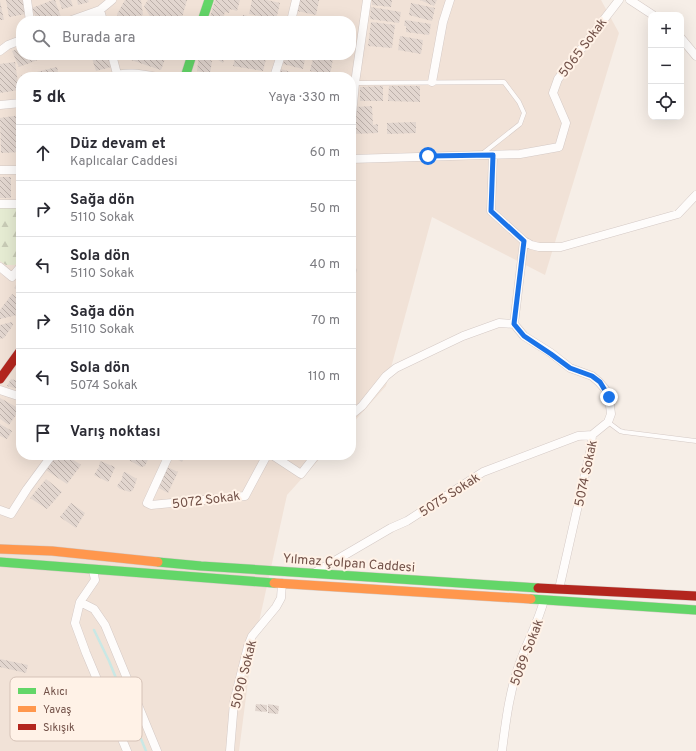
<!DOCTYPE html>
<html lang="tr">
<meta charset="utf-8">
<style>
:root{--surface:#fff;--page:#f7f7f7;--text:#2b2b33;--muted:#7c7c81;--line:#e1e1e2}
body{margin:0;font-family:Overpass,sans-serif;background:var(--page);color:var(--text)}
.controls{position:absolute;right:12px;top:12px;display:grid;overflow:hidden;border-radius:8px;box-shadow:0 4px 16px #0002}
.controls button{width:36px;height:36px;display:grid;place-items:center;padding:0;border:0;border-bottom:1px solid var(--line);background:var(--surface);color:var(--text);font:20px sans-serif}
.stop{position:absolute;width:12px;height:12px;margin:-9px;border:3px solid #1a73e8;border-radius:50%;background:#fff}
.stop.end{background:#1a73e8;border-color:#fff;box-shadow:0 1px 4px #0008}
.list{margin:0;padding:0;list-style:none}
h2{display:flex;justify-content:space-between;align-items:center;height:52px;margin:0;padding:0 16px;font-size:17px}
h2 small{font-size:13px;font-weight:400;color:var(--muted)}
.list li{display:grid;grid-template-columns:26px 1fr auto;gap:12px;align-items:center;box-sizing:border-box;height:56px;padding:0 16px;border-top:1px solid var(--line)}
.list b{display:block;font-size:15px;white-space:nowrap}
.list p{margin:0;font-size:13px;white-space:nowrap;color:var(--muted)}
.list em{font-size:13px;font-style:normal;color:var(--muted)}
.icon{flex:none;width:22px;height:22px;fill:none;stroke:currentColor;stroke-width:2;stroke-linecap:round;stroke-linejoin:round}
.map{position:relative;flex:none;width:696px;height:751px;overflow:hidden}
.search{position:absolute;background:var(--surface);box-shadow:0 4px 16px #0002;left:16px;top:16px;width:340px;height:44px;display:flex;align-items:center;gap:10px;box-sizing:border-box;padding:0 14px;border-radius:16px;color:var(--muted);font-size:15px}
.panel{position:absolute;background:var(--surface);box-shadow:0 4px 16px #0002;left:16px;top:72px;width:340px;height:388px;border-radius:16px}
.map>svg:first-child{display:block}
.residential{fill:#f1e2d7;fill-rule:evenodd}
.forest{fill:url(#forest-firs)}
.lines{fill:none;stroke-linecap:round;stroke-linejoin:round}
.stream{stroke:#c9e8e5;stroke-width:2.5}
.building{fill:url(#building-back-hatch)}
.lane-casing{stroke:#d4c9c5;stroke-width:5}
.street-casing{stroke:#d4c9c5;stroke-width:9}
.fast-casing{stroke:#d4c9c4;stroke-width:10}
.slow-casing{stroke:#d4c9c4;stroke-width:10}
.jam-casing{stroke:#d4c9c4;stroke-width:10}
.lane{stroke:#fefcfb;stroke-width:4}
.street{stroke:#fefcfb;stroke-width:8}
.fast{stroke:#63d668;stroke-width:9}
.slow{stroke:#ff974d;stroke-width:9}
.jam{stroke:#b3261e;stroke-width:9}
.route{stroke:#1a73e8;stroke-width:5}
.labels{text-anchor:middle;stroke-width:4;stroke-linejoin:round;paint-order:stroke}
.street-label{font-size:13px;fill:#725148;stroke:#fff2e7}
.key{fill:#fff2e7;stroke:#d5c2b7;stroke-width:1}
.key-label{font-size:11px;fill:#725148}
</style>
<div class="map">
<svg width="696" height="751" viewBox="0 0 696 751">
<defs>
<pattern id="forest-firs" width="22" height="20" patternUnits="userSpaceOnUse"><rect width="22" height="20" fill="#e5ebd2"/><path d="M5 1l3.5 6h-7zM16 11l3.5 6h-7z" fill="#c8cbb6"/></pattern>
<pattern id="building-back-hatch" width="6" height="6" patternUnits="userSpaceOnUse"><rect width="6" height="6" fill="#e2d6cf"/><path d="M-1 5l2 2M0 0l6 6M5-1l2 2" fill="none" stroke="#bcb0aa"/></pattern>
</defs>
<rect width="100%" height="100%" fill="#f6eee7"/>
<!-- residential -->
<path class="residential" d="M0 0H601L619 33 545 275 432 217 386 386 351 425V77H21V455H323L287 495 251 658 239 751H0ZM21 21H351V55H21Z"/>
<!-- forest -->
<path class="forest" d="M0 208H21V256L15 265H6L0 261Z"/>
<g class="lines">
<!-- stream -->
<path class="stream" d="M94 630 109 661 146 751"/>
</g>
<!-- building -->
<path class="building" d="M6 0H23L26 14 9 17Z
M53 0H55L61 17 52 21H37L32 8Z
M59 0H71L73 6 62 9Z
M77 0H88L89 2 78 5Z
M125 0H141L143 15 120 21 117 14Z
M148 0H187L181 21H162L151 18 144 6Z
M215 0H240L237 11 230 9 229 13 225 12 222 21H209Z
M252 0H267L280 3 276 20 249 14Z
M299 0H319L316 15 297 11Z
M372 0H392L391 7 372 5Z
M420 0H437L434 6Z
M0 1 4 20H0Z
M411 3 435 8 432 21 409 15Z
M371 7 401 12 399 23 370 19Z
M243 15 265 20V21H241Z
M405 20 431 24 429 35 406 32V26H404Z
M371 22 395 25 392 48 368 46Z
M400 36 423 40 421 54 398 50Z
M21 48V55H51L19 67 12 51Z
M91 55H107L111 67 96 71Z
M129 55H162L165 59 161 70 128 59Z
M199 55 212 61 210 74 221 77H205L206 73 197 71Z
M210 55H225L223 63Z
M236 55 249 56V55H267L263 71 233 66Z
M285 55H306L303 69 283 64Z
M314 55 333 59 330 75 310 71Z
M15 62 19 90 0 93V64Z
M57 67 59 77H21L20 76Z
M281 69 300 75 299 77H279Z
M383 86V101H360V87Z
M389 86H420V102L388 101Z
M372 106 373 125 378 124V133L352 134V126L355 125V107Z
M21 115V152L1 153 0 118Z
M416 122V133L387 134V123Z
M0 177H11V198H0Z
M17 178H21V198H16Z
M21 279V293L14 288Z
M12 294 21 301V314L0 319V310Z
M12 322 13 325 4 338 0 339V325Z
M11 379 21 382V390L7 386Z
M0 398 20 409 9 425 0 419Z
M0 424 12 431 7 439 0 436Z
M56 455H66L81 465 67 484 46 470Z
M132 455H150L145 466 141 467 129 460Z
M170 455H186L182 462Z
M100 461 115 467 110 479 108 482 94 475 99 467Z
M165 466 178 472 168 493 155 486Z
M125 472 137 479 133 490 130 492 120 489 117 486 122 479 123 473Z
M46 479 62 492 47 509 30 498Z
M71 503 85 513 76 528 60 517Z
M0 659 28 665 26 673 0 667Z
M256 704 267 705V712L255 711Z
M268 704 279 706 278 714 268 713Z"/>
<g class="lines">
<defs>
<path id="lane" d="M355 83 504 82 519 102 524 113 520 124 482 154
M608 422 620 431 624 432 696 441"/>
<path id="street" d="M27 0 30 21
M630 0 653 15
M100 10 103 21
M69 21 100 10 112 0
M291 21 296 0
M681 38 696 56
M0 51 8 45 21 40
M112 55 117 74
M109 77C126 71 141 74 158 77
M274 77 281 55
M432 82 443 22 450 0
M0 105 21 103
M351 126 355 83 367 0
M493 155 491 211 524 241 531 245 539 247H561L678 214 696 195
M351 159 520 154 559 147 566 123 553 93 558 79 619 0
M0 170H21
M0 204H21
M0 267 12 277 21 266
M351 276 352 270
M514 324 524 241
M0 390 21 397
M351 415 362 406 386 376 396 368 463 336 499 323 514 324 524 336 551 353 570 368 592 376 599 382 605 389 609 397 611 414 608 422 592 435 591 448 559 589
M169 455 147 503 151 505 245 496 267 455
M272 455 301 474 316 455
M0 510 11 514 27 489 52 455
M93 570 95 580 80 602 75 623 86 653 127 751
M314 573 391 528 407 521 483 472 578 436 592 435
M80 602 94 609 105 625 157 751
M230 751 234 702 248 646 252 636 276 607 281 598 282 583
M502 751C506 719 510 687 522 657 529 638 539 620 544 600"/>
<path id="fast" d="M202 21 209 0
M185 77 192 55
M0 562 274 583
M158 562 201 566 538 588
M531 599 696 610"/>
<path id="slow" d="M0 549 52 551 158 562
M274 583 531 599"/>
<path id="jam" d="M0 379 21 350
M538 588 696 596"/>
</defs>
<!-- lane casing -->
<use href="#lane" class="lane-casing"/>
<!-- street casing -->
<use href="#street" class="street-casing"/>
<!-- fast casing -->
<use href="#fast" class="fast-casing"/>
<!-- slow casing -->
<use href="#slow" class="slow-casing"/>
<!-- jam casing -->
<use href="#jam" class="jam-casing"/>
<!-- lane -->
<use href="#lane" class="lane"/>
<!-- street -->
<use href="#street" class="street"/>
<!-- fast -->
<use href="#fast" class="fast"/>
<!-- slow -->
<use href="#slow" class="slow"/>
<!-- jam -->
<use href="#jam" class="jam"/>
</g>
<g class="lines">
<!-- route -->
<path class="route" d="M428 156 493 155 491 211 524 241 514 324 524 336 551 354 570 368 592 376 600 382 609 397"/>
</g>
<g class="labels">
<!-- street labels -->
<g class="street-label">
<text transform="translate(582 47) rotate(-53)" y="5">5065 Sokak</text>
<text transform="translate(585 473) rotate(-78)" y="5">5074 Sokak</text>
<text transform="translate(449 494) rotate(-33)" y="5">5075 Sokak</text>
<text transform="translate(206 499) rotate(-7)" y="5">5072 Sokak</text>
<text transform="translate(349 562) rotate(4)" y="5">Yılmaz Çolpan Caddesi</text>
<text transform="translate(526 652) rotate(-69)" y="5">5089 Sokak</text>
<text transform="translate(243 674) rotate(-76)" y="5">5090 Sokak</text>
</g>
</g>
<!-- legend -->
<rect x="10" y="677" width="132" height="64" rx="6" class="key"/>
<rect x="18" y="688" width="18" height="6" fill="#63d668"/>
<rect x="18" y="706" width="18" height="6" fill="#ff974d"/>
<rect x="18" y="724" width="18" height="6" fill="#b3261e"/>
<g class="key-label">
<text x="43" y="695">Akıcı</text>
<text x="43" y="713">Yavaş</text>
<text x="43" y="731">Sıkışık</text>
</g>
</svg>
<div class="controls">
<button>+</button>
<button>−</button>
<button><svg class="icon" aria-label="locate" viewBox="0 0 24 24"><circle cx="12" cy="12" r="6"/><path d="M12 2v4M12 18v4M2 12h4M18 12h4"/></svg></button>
</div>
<div class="stop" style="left:428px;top:156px"></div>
<div class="stop end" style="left:609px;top:397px"></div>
<div class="search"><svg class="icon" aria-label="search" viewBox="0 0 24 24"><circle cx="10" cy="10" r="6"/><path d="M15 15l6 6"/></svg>Burada ara</div>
<section class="panel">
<h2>5 dk<small>Yaya · 330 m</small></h2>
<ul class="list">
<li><svg class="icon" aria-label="ahead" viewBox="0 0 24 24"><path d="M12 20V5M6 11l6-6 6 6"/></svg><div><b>Düz devam et</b><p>Kaplıcalar Caddesi</p></div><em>60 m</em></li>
<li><svg class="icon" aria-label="right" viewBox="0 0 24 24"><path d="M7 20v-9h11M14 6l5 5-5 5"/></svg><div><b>Sağa dön</b><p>5110 Sokak</p></div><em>50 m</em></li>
<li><svg class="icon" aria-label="left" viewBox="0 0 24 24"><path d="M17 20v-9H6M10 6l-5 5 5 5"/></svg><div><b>Sola dön</b><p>5110 Sokak</p></div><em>40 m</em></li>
<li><svg class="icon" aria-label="right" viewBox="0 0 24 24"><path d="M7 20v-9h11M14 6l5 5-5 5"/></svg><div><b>Sağa dön</b><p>5110 Sokak</p></div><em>70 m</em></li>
<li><svg class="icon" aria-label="left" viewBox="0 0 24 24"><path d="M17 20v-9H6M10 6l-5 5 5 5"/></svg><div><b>Sola dön</b><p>5074 Sokak</p></div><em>110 m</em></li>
<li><svg class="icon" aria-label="arrive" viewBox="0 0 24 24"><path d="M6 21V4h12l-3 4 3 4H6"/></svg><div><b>Varış noktası</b></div></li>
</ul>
</section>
</div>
